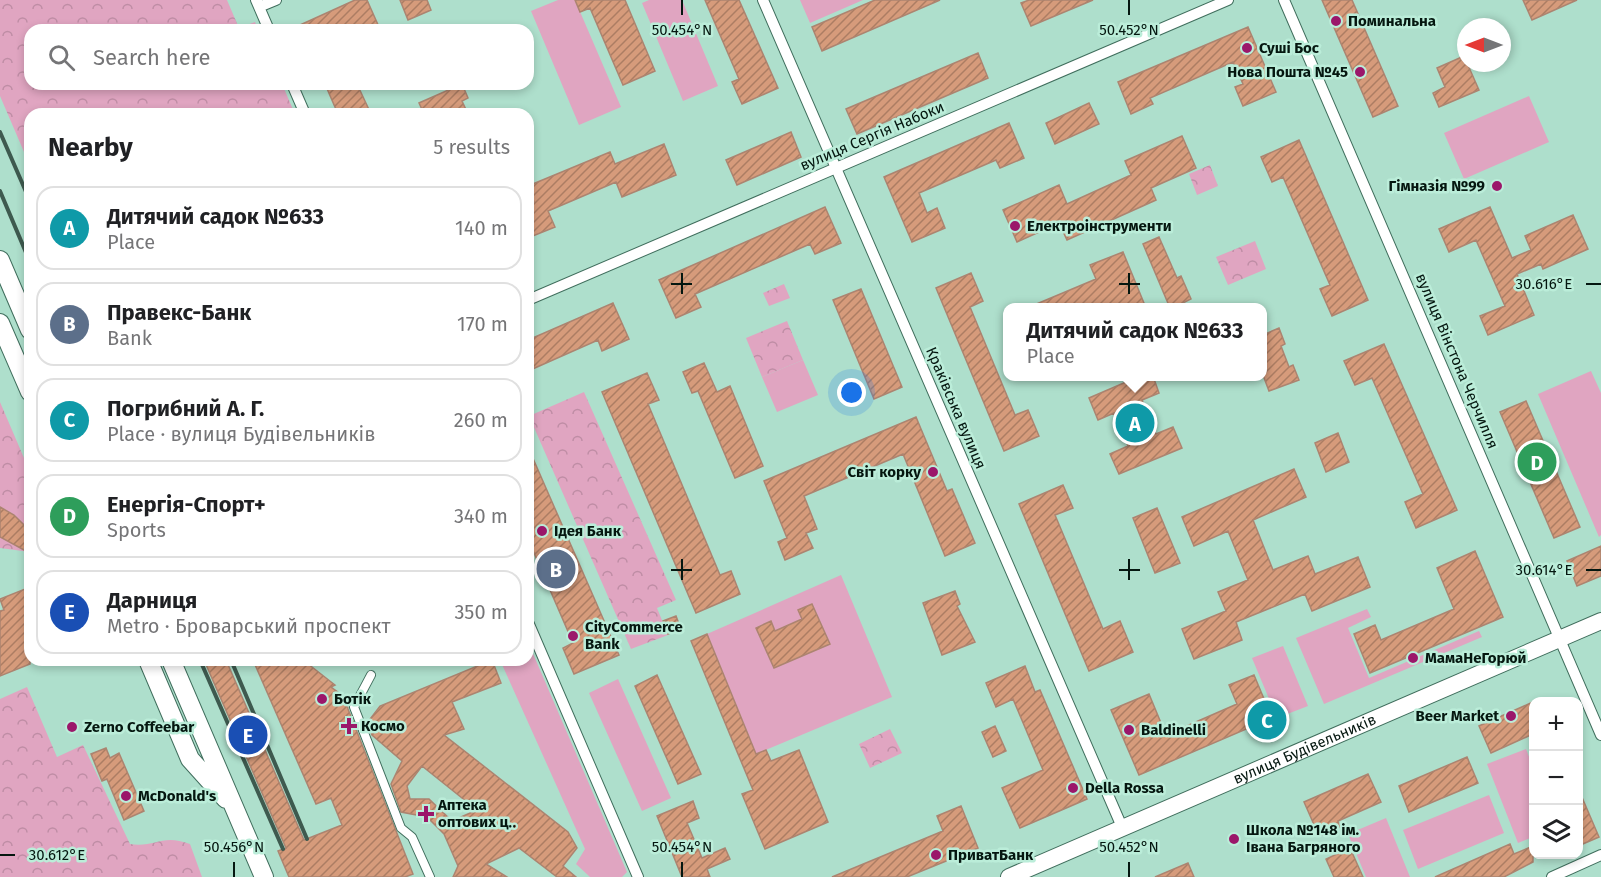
<!DOCTYPE html>
<meta charset="utf-8">
<style>
:root{--surface:#fff;--page:#f2f2f2;--text:#202124;--muted:#757577;--line:#e0e0e0;--accent:#9b176a}
body{margin:0;font-family:"Fira Sans",sans-serif;background:var(--page);color:var(--text)}
.controls{position:absolute;right:18px;bottom:18px;display:grid;overflow:hidden;border-radius:12px;box-shadow:0 3px 9px #0003}
.controls button{width:54px;height:54px;display:grid;place-items:center;padding:0;border:0;border-bottom:2px solid var(--line);background:var(--surface);color:var(--text);font:30px sans-serif}
.compass{position:absolute;left:1457px;top:18px;width:54px;height:54px;border-radius:50%;background:var(--surface);box-shadow:0 3px 9px #0003;rotate:270deg}
.you{position:absolute;left:852px;top:393px;width:21px;height:21px;margin:-15px;border:4px solid #fff;border-radius:50%;background:#1a73e8;box-shadow:0 0 0 9px #1a73e833}
.badge{display:grid;place-items:center;width:39px;height:39px;border-radius:50%;background:var(--accent);color:#fff;font-size:20px;font-weight:700}
.pin{position:absolute;translate:-50% -50%;border:3px solid #fff;box-shadow:0 2px 6px #0006}
.popup{position:absolute;left:1003px;top:303px;width:264px;height:78px;box-sizing:border-box;display:grid;place-content:center;border-radius:12px;background:var(--surface);filter:drop-shadow(0 2px 4px #0005);font-size:20px;white-space:nowrap;color:var(--muted)}
.popup b{font-size:22px;color:var(--text)}
.popup::after{content:'';position:absolute;left:50%;top:100%;margin-left:-12px;border:12px solid transparent;border-top-color:var(--surface)}
.list{margin:0;padding:0;list-style:none}
h2{display:flex;justify-content:space-between;align-items:center;height:78px;margin:0;padding:0 24px;font-size:26px}
h2 small{font-size:20px;font-weight:400;color:var(--muted)}
.list li{display:grid;grid-template-columns:39px 1fr auto;gap:18px;align-items:center;box-sizing:border-box;height:84px;margin:0 12px 12px;padding:0 12px;border:2px solid var(--line);border-radius:18px}
.list b{display:block;font-size:22px;white-space:nowrap}
.list p{margin:0;font-size:20px;white-space:nowrap;color:var(--muted)}
.list em{font-size:20px;font-style:normal;color:var(--muted)}
.icon{flex:none;width:33px;height:33px;fill:none;stroke:currentColor;stroke-width:2;stroke-linecap:round;stroke-linejoin:round}
.map{position:relative;flex:none;width:1601px;height:877px;overflow:hidden}
.search{position:absolute;background:var(--surface);box-shadow:0 3px 9px #0003;left:24px;top:24px;width:510px;height:66px;display:flex;align-items:center;gap:15px;box-sizing:border-box;padding:0 21px;border-radius:18px;color:var(--muted);font-size:22px}
.panel{position:absolute;background:var(--surface);box-shadow:0 3px 9px #0003;left:24px;top:108px;width:510px;height:558px;border-radius:18px}
.map>svg:first-child{display:block}
.grass{fill:#e0a5c1}
.park{fill:url(#park-crowns)}
.building{fill:url(#building-hatch);stroke:#ac8470;stroke-width:1.5;fill-rule:evenodd}
.lines{fill:none;stroke-linecap:round;stroke-linejoin:round}
.pedestrian-casing{stroke:#406e5d;stroke-width:10}
.minor-casing{stroke:#406e5d;stroke-width:12}
.secondary-casing{stroke:#406e5d;stroke-width:18}
.primary-casing{stroke:#406e5d;stroke-width:20}
.pedestrian{stroke:#fff;stroke-width:8}
.minor{stroke:#fff;stroke-width:10}
.secondary{stroke:#fff;stroke-width:16}
.primary{stroke:#fff;stroke-width:18}
.rail{stroke:#3e5a4f;stroke-width:4}
.ticks{fill:none;stroke:#051710;stroke-width:2}
.poi-dot{fill:#9b176a;stroke:#bbedd9;stroke-width:2}
.labels{text-anchor:middle;stroke-width:5;stroke-linejoin:round;paint-order:stroke}
.poi-label{font-size:15px;font-weight:bold;fill:#051710;stroke:#bbedd9;text-anchor:start}
.street-label{font-size:15px;fill:#051710;stroke:#bbedd9}
.ticks-label{font-size:15px;text-anchor:middle;fill:#051710;stroke:#bbedd9;stroke-width:5;stroke-linejoin:round;paint-order:stroke}
</style>
<div class="map">
<svg width="1601" height="877" viewBox="0 0 1601 877">
<defs>
<pattern id="park-crowns" width="20" height="18" patternUnits="userSpaceOnUse" patternTransform="scale(1.5)"><rect width="20" height="18" fill="#e0a5c1"/><path d="M2 6a3 3 0 1 1 6 0M12 15a3 3 0 1 1 6 0" fill="none" stroke="#bf8da5"/></pattern>
<pattern id="building-hatch" width="6" height="6" patternUnits="userSpaceOnUse" patternTransform="scale(1.5)"><rect width="6" height="6" fill="#d69b7b"/><path d="M-1 1l2-2M0 6l6-6M5 7l2-2" fill="none" stroke="#ac7d63"/></pattern>
</defs>
<rect width="100%" height="100%" fill="#aedfcc"/>
<!-- grass -->
<path class="grass" d="M558 0H575L621 107 579 125 531 11Z
M649 0H682L718 86 683 101 642 3Z
M800 0H863L810 23Z
M1529 96 1549 142 1464 179 1444 133Z
M803 360 818 395 777 412 762 377Z
M1591 371 1601 393V535L1599 537 1538 394Z
M841 575 892 697 756 754 707 634Z
M1367 609 1371 617 1348 628 1369 678 1479 631 1482 637 1324 704 1296 638Z
M528 642 627 872 622 877H590L576 864 585 849 500 660H528Z
M1283 646 1308 706 1277 718 1252 658Z
M618 679 671 798 642 811 589 693Z
M1526 749 1533 767V837L1518 843 1487 764Z
M1489 795 1504 833 1418 869 1403 830Z
M1386 818 1410 877H1366L1348 834Z"/>
<!-- park -->
<path class="park" d="M0 0H227L239 28 255 22 258 30H30V84H282L295 114H30V166L0 96Z
M1210 165 1218 186 1197 195 1189 174Z
M1255 241 1266 269 1228 285 1216 257Z
M784 284 790 298 769 306 763 293Z
M787 321 803 360 762 377 746 338Z
M584 392 676 600 657 608 668 635 631 649 529 416Z
M0 402 30 472V552L0 548Z
M27 687 57 757 83 745 130 844C155 848 162 833 190 844L202 877H0V699Z
M890 729 902 753 870 768 859 744Z"/>
<!-- building -->
<path class="building" d="M355 0H367L379 27 371 30H289Z
M400 0H427L431 10 408 20Z
M575 0H625L655 71 623 85 590 8 580 12Z
M705 0H739L778 88 742 104 732 82 739 79Z
M875 0H940L822 51 812 27Z
M1029 0H1093L1031 26 1021 3Z
M1322 0H1352L1398 106 1373 117Z
M1523 0H1577L1532 20Z
M1248 27 1276 92 1243 106 1235 87 1243 84 1233 62 1150 98 1153 104 1131 114 1118 82Z
M978 53 988 78 857 134 846 109Z
M1464 56 1479 90 1439 107 1433 93 1445 87 1437 68Z
M325 84H357L371 114H338Z
M462 84 468 98 462 101 468 114H424L419 103Z
M1089 103 1099 124 1055 144 1046 123Z
M1009 123 1024 158 1000 168 996 160 919 193 927 213 937 208 945 228 912 242 884 177Z
M791 132 801 157 737 185 726 160Z
M1182 136 1196 168 1151 188 1156 200 1067 240 1059 223 1017 242 1003 210 1059 185 1067 204 1131 175 1125 161Z
M1299 140 1368 300 1332 316 1320 289 1330 285 1283 177 1272 182 1261 157Z
M664 144 676 175 622 197 616 182 548 211 555 227 528 238V204L534 202 528 186 610 152 615 164Z
M825 207 841 243 815 254 810 244 695 294 701 307 676 318 659 280Z
M1490 207 1512 258 1531 250 1525 236 1573 215 1588 249 1543 269 1541 264 1517 274 1534 315 1488 335 1480 316 1505 306 1476 240 1449 252 1439 229Z
M1159 237 1177 278 1181 276 1191 299 1173 308H1170L1143 244Z
M1123 252 1146 308H1027L1096 279 1090 265Z
M971 273 983 301 970 307 1015 415 1028 410 1039 436 1004 451 936 288Z
M861 289 902 387 874 399 833 300Z
M613 303 629 339 602 351 598 340 528 371V340Z
M1279 328 1285 344 1281 346 1289 367 1293 365 1299 380 1269 391 1263 375V335Z
M1384 344 1457 510 1416 528 1405 502 1423 494 1372 378 1355 385 1344 361Z
M704 363 717 392 730 386 763 466 735 478 698 391 692 393 683 372Z
M647 373 659 400 648 404 720 575 731 571 740 594 696 613 602 392Z
M1140 376H1153L1159 393 1142 400 1156 434 1173 427 1182 448 1119 474 1110 454 1128 446 1114 413 1098 420 1089 398Z
M1526 401 1580 527 1554 538 1500 412Z
M916 417 947 491 952 489 975 543 945 556 903 454 804 496 817 529 806 533 813 548 785 560 778 542 787 538 764 481Z
M1338 433 1349 462 1326 472 1315 443Z
M528 447 619 655 574 674 563 648 573 643 528 539Z
M1294 469 1306 497 1253 520 1273 570 1308 556 1315 574 1358 557 1370 587 1312 611 1305 594 1236 622 1242 640 1194 659 1182 629 1226 611 1218 592 1248 580 1228 531 1194 546 1182 517Z
M1063 485 1073 508 1055 515 1103 629 1120 621 1133 652 1089 671 1019 504Z
M0 507 14 515 24 525 28 538 26 551 0 537Z
M1157 508 1180 563 1155 573 1133 518Z
M1601 546V576L1577 586 1567 561Z
M1475 551 1503 617 1370 673 1354 634 1375 625 1381 640 1454 609 1437 568Z
M30 587V664L0 676V611L4 610 0 599Z
M955 591 960 604 957 606 975 642 942 655 923 603Z
M812 604 830 644 774 668 756 628 771 621 775 631 802 619 798 610Z
M676 616 681 629 668 634 663 621Z
M707 634 756 754 766 750 771 761 799 750 828 822 765 849 742 794 753 790 691 641Z
M204 660H226L304 840 342 825 331 798 316 804 253 660H303L335 685 331 687 346 698 348 709 413 874 405 877H289L278 851 286 848Z
M492 660 501 683 452 702 464 729 444 735 568 832 577 848 563 866 576 877H557L519 848 486 864 507 877H453L458 866 444 834 427 817 401 812 391 784 402 761 372 735 367 723 380 706ZM422 766 477 810 452 821 429 799H410L407 786Z
M1025 666 1035 692 1040 690 1087 799 1020 828 1002 788 1043 770 1013 699 996 707 986 683Z
M657 675 701 774 678 784 635 686Z
M1254 675 1272 718 1139 775 1111 710 1149 694 1166 735 1237 704 1229 685Z
M1533 702V734L1491 753 1479 726Z
M995 726 1006 751 993 757 982 732Z
M106 748 110 758 119 753 144 811 124 820 107 779 102 781 91 754Z
M1467 757 1478 783 1409 812 1399 786Z
M1368 774 1381 802 1338 821 1340 827 1319 836 1304 802Z
M1578 788 1599 837 1578 846Z
M693 801 699 818 687 823 702 858 725 848 730 859 707 869 710 877H682L657 816Z
M961 806 978 848 907 877H832L943 831 937 816Z
M1510 844 1514 854 1533 846V862L1504 877H1435Z
M1350 848 1363 877H1334L1326 859Z
M1188 863 1194 877H1155Z"/>
<g class="lines">
<defs>
<path id="pedestrian" d="M371 675 354 707 401 828 412 837 430 877"/>
<path id="minor" d="M256 0 269 30
M763 0 1122 827
M1284 0 1601 735
M259 7 276 0
M292 84 305 114
M528 300 1228 0
M528 622 638 877
M1552 877 1601 855"/>
<g id="secondary">
<path id="s1" d="M1009 877 1601 621"/>
</g>
<path id="primary" d="M0 260 30 330
M0 323 30 392
M148 660 190 759 226 799
M171 660 264 877"/>
</defs>
<!-- pedestrian casing -->
<use href="#pedestrian" class="pedestrian-casing"/>
<!-- minor casing -->
<use href="#minor" class="minor-casing"/>
<!-- secondary casing -->
<use href="#secondary" class="secondary-casing"/>
<!-- primary casing -->
<use href="#primary" class="primary-casing"/>
<!-- pedestrian -->
<use href="#pedestrian" class="pedestrian"/>
<!-- minor -->
<use href="#minor" class="minor"/>
<!-- secondary -->
<use href="#secondary" class="secondary"/>
<!-- primary -->
<use href="#primary" class="primary"/>
<!-- rail -->
<path class="rail" d="M0 132 30 201
M0 191 30 262
M200 660 283 849
M231 660 307 839"/>
</g>
<!-- ticks -->
<path class="ticks" d="M682 0V15M1129 0V15M682 273V294M1129 273V294M671 284H692M1119 284H1140M1586 284H1601M682 559V580M1129 559V580M671 570H692M1119 570H1140M1586 570H1601M0 855H15M234 862V877M682 862V877M1129 862V877"/>
<!-- markers -->
<g class="poi-dot">
<circle cx="1336" cy="21" r="6"/>
<circle cx="1247" cy="48" r="6"/>
<circle cx="1360" cy="72" r="6"/>
<circle cx="1497" cy="186" r="6"/>
<circle cx="1015" cy="226" r="6"/>
<circle cx="933" cy="472" r="6"/>
<circle cx="542" cy="531" r="6"/>
<circle cx="573" cy="636" r="6"/>
<circle cx="1413" cy="658" r="6"/>
<circle cx="322" cy="699" r="6"/>
<circle cx="1511" cy="716" r="6"/>
<path d="M346 717h6v6h6v6h-6v6h-6v-6h-6v-6h6z"/>
<circle cx="72" cy="727" r="6"/>
<circle cx="1129" cy="730" r="6"/>
<circle cx="1073" cy="788" r="6"/>
<circle cx="126" cy="796" r="6"/>
<path d="M423 805h6v6h6v6h-6v6h-6v-6h-6v-6h6z"/>
<circle cx="1234" cy="839" r="6"/>
<circle cx="936" cy="855" r="6"/>
</g>
<g class="labels">
<!-- poi labels -->
<g class="poi-label">
<text x="1348" y="26">Поминальна</text>
<text x="1259" y="53">Суші Бос</text>
<text x="1348" y="77" text-anchor="end">Нова Пошта №45</text>
<text x="1485" y="191" text-anchor="end">Гімназія №99</text>
<text x="1027" y="231">Електроінструменти</text>
<text x="921" y="477" text-anchor="end">Світ корку</text>
<text x="554" y="536">Ідея Банк</text>
<text x="585" y="632">CityCommerce<tspan x="585" dy="17">Bank</tspan></text>
<text x="1425" y="663">МамаНеГорюй</text>
<text x="334" y="704">Ботік</text>
<text x="1499" y="721" text-anchor="end">Beer Market</text>
<text x="361" y="731">Космо</text>
<text x="84" y="732">Zerno Coffeebar</text>
<text x="1141" y="735">Baldinelli</text>
<text x="1085" y="793">Della Rossa</text>
<text x="138" y="801">McDonald's</text>
<text x="438" y="810">Аптека<tspan x="438" dy="17">оптових ц‥</tspan></text>
<text x="1246" y="835">Школа №148 ім.<tspan x="1246" dy="17">Івана Багряного</tspan></text>
<text x="948" y="860">ПриватБанк</text>
</g>
<!-- street labels -->
<g class="street-label">
<text transform="translate(872 136) rotate(-23)" y="5">вулиця Сергія Набоки</text>
<text transform="translate(1457 361) rotate(67)" y="5">вулиця Вінстона Черчилля</text>
<text transform="translate(956 408) rotate(67)" y="5">Краківська вулиця</text>
<text dy="5" stroke="none"><textPath href="#s1" startOffset="322">вулиця Будівельників</textPath></text>
</g>
</g>
<g class="ticks-label">
<text x="682" y="35">50.454°N</text>
<text x="1129" y="35">50.452°N</text>
<text x="1544" y="289">30.616°E</text>
<text x="1544" y="575">30.614°E</text>
<text x="234" y="852">50.456°N</text>
<text x="682" y="852">50.454°N</text>
<text x="1129" y="852">50.452°N</text>
<text x="57" y="860">30.612°E</text>
</g>
</svg>
<div class="controls">
<button>+</button>
<button>−</button>
<button><svg class="icon" aria-label="layers" viewBox="0 0 24 24"><path d="M12 4l9 5-9 5-9-5zM3 14l9 5 9-5"/></svg></button>
</div>
<svg class="compass" viewBox="-18 -18 36 36"><path d="M0-13l5 13h-10z" fill="#e53935"/><path d="M0 13l5-13h-10z" fill="#757577"/></svg>
<div class="you"></div>
<div class="pin badge" style="left:1135px;top:423px;background:#0f9aa8">A</div>
<div class="popup"><b>Дитячий садок №633</b>Place</div>
<div class="pin badge" style="left:556px;top:569px;background:#5c6f8a">B</div>
<div class="pin badge" style="left:1267px;top:720px;background:#0f9aa8">C</div>
<div class="pin badge" style="left:1537px;top:462px;background:#2e9e5b">D</div>
<div class="pin badge" style="left:248px;top:735px;background:#1a4fb4">E</div>
<div class="search"><svg class="icon" aria-label="search" viewBox="0 0 24 24"><circle cx="10" cy="10" r="6"/><path d="M15 15l6 6"/></svg>Search here</div>
<section class="panel">
<h2>Nearby<small>5 results</small></h2>
<ul class="list">
<li><span class="badge" style="background:#0f9aa8">A</span><div><b>Дитячий садок №633</b><p>Place</p></div><em>140 m</em></li>
<li><span class="badge" style="background:#5c6f8a">B</span><div><b>Правекс-Банк</b><p>Bank</p></div><em>170 m</em></li>
<li><span class="badge" style="background:#0f9aa8">C</span><div><b>Погрибний А. Г.</b><p>Place · вулиця Будівельників</p></div><em>260 m</em></li>
<li><span class="badge" style="background:#2e9e5b">D</span><div><b>Енергія-Спорт+</b><p>Sports</p></div><em>340 m</em></li>
<li><span class="badge" style="background:#1a4fb4">E</span><div><b>Дарниця</b><p>Metro · Броварський проспект</p></div><em>350 m</em></li>
</ul>
</section>
</div>
